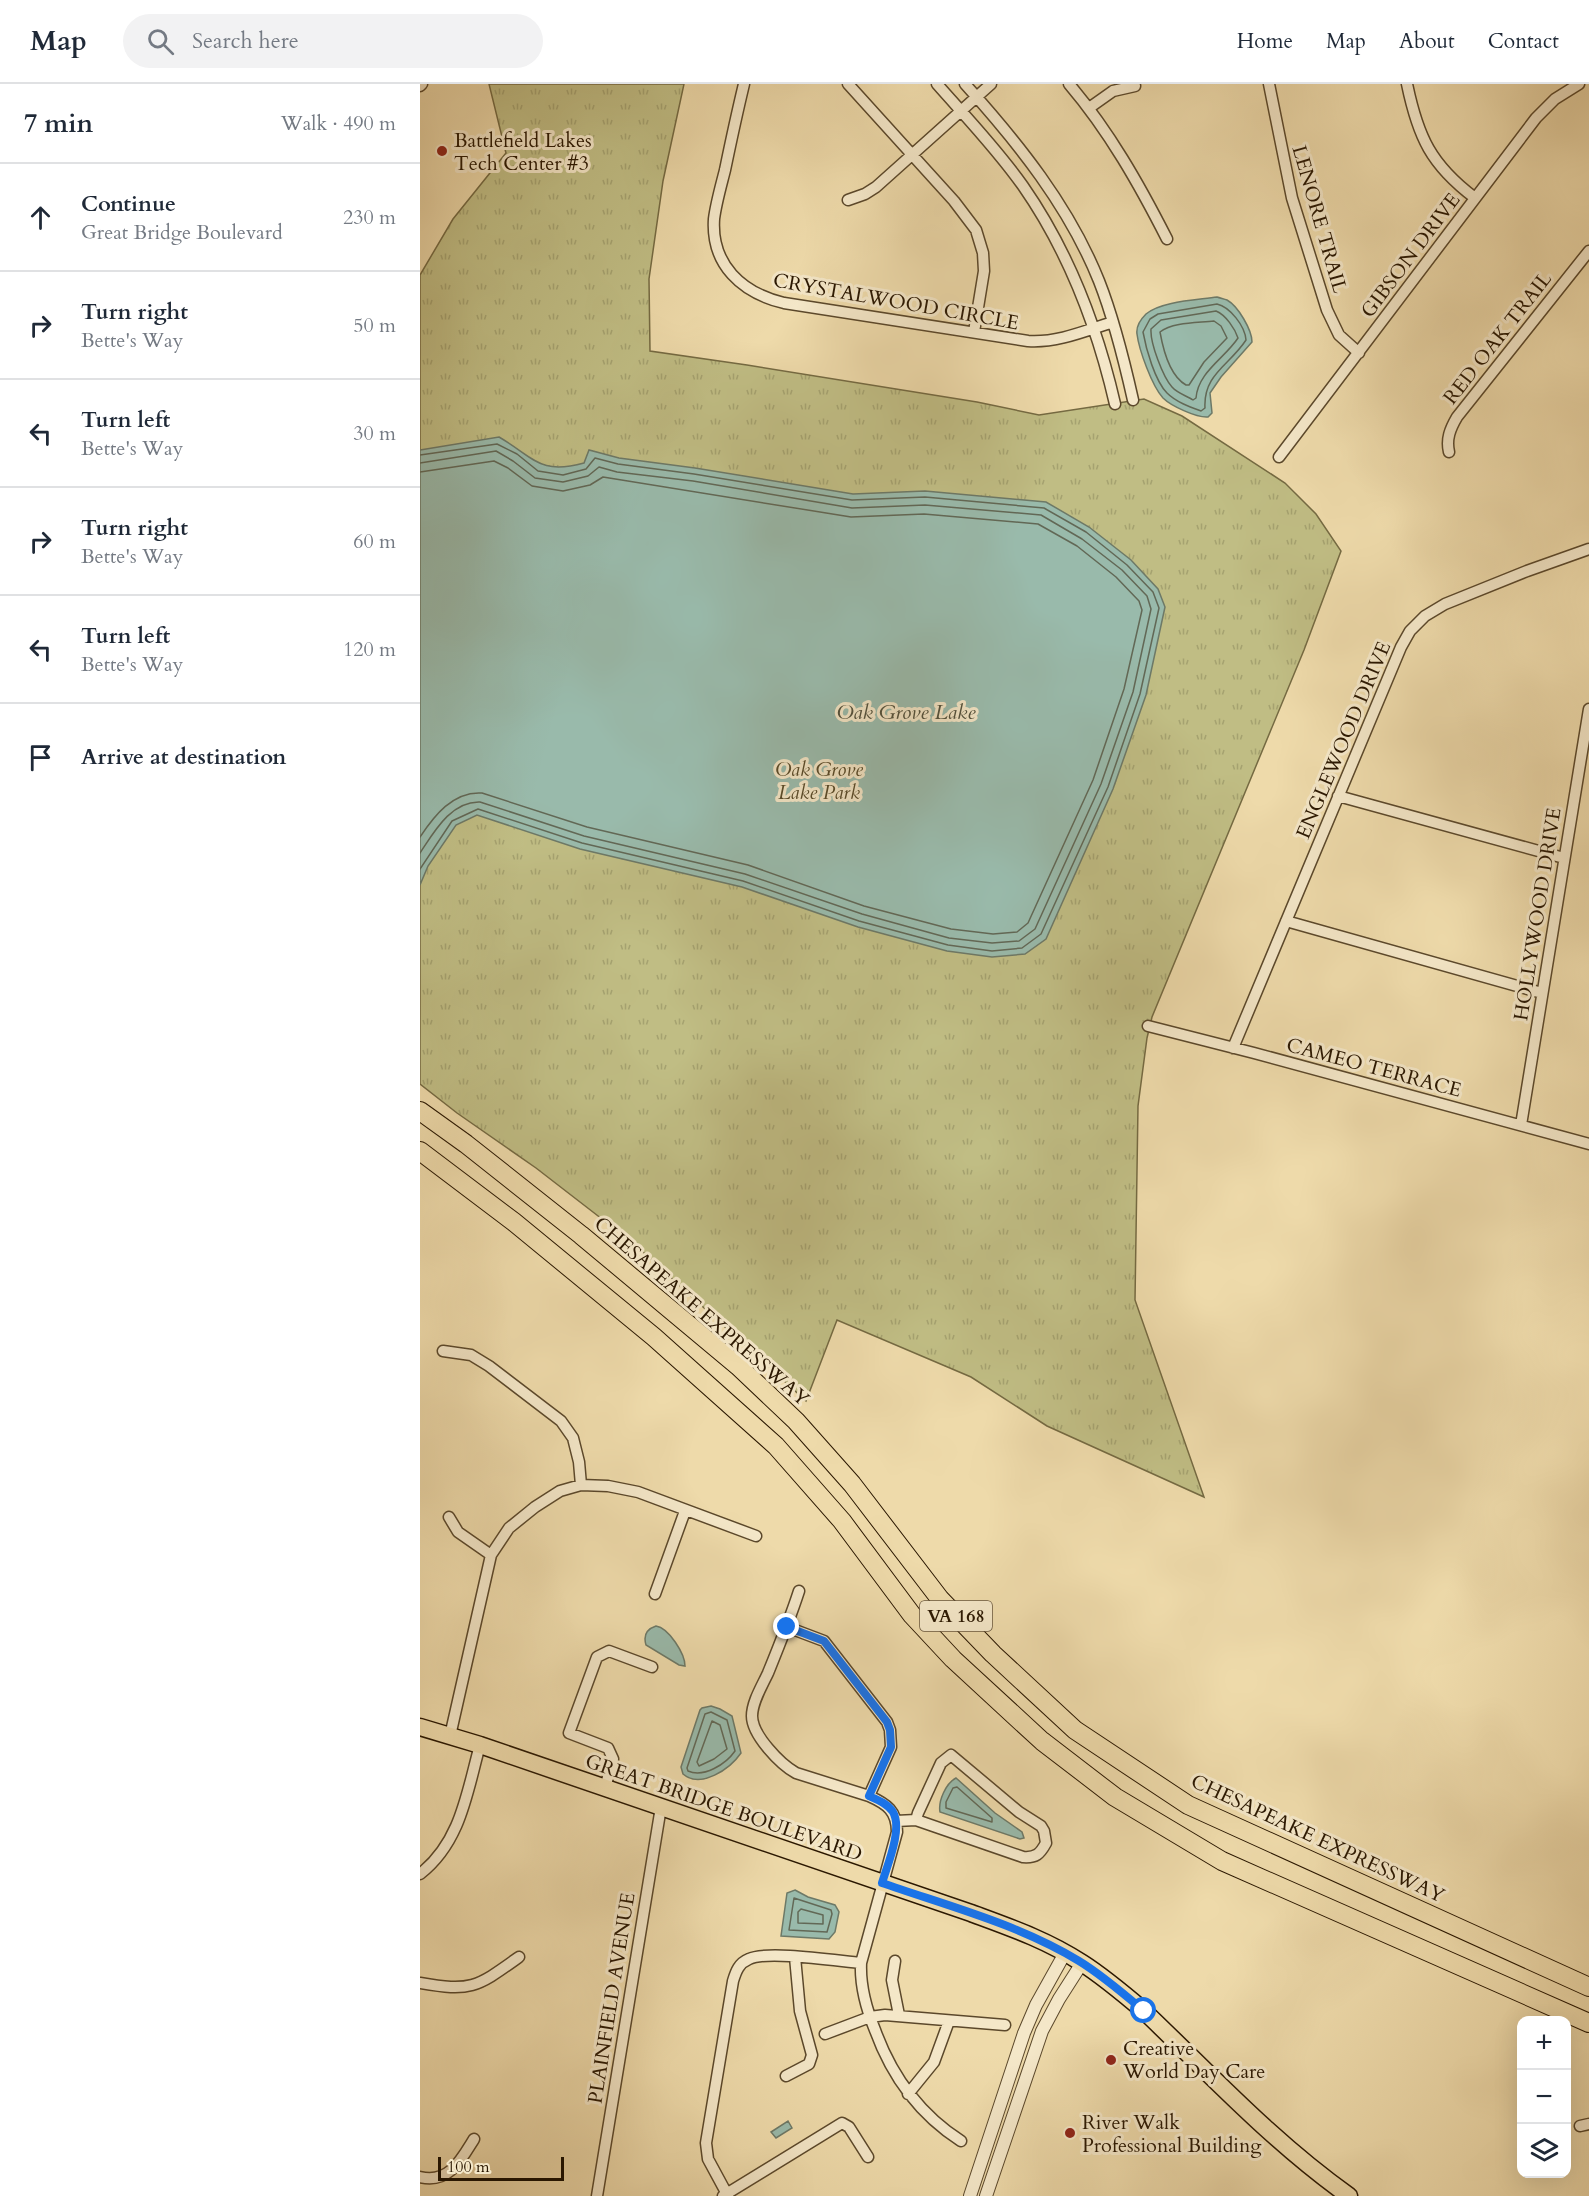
<!DOCTYPE html>
<meta charset="utf-8">
<style>
:root{--surface:#fff;--page:#f2f2f3;--text:#1f2937;--muted:#747a83;--line:#e0e1e3}
body{margin:0;font-family:Cardo,serif;background:var(--page);color:var(--text)}
.controls{position:absolute;right:18px;bottom:18px;display:grid;overflow:hidden;border-radius:12px;box-shadow:0 6px 24px #0002}
.controls button{width:54px;height:54px;display:grid;place-items:center;padding:0;border:0;border-bottom:2px solid var(--line);background:var(--surface);color:var(--text);font:30px sans-serif}
.scale{position:absolute;left:18px;bottom:15px;width:126px;box-sizing:border-box;padding-left:6px;border:3px solid #2a1701;border-top:0;font-size:16px;line-height:21px;white-space:nowrap;color:#2a1701;-webkit-text-stroke:4px #f4e7c8;paint-order:stroke}
.stop{position:absolute;width:18px;height:18px;margin:-14px;border:4px solid #1a73e8;border-radius:50%;background:#fff}
.stop.end{background:#1a73e8;border-color:#fff;box-shadow:0 2px 6px #0008}
.list{margin:0;padding:0;list-style:none}
h2{display:flex;justify-content:space-between;align-items:center;height:78px;margin:0;padding:0 24px;font-size:26px}
h2 small{font-size:20px;font-weight:400;color:var(--muted)}
.list li{display:grid;grid-template-columns:39px 1fr auto;gap:18px;align-items:center;box-sizing:border-box;height:108px;padding:0 24px;border-top:2px solid var(--line)}
.list b{display:block;font-size:22px;white-space:nowrap}
.list p{margin:0;font-size:20px;white-space:nowrap;color:var(--muted)}
.list em{font-size:20px;font-style:normal;color:var(--muted)}
.icon{flex:none;width:33px;height:33px;fill:none;stroke:currentColor;stroke-width:2;stroke-linecap:round;stroke-linejoin:round}
.map{position:relative;flex:none;width:1169px;height:2112px;overflow:hidden}
header{display:flex;align-items:center;gap:36px;box-sizing:border-box;height:84px;padding:0 30px;background:var(--surface);border-bottom:2px solid var(--line)}
header strong{font-size:28px}
nav{display:flex;gap:33px;margin-inline-start:auto;font-size:21px}
.search{width:420px;height:54px;background:var(--page);display:flex;align-items:center;gap:15px;box-sizing:border-box;padding:0 21px;border-radius:33px;color:var(--muted);font-size:22px}
main{display:flex}
aside{flex:1;background:var(--surface)}
.map>svg:first-child{display:block}
.park{fill:url(#park-tufts);stroke:#756a42;stroke-width:1.5}
.water{fill:#99baab;stroke:#6d7967;stroke-width:1.5}
.lines{fill:none;stroke-linecap:round;stroke-linejoin:round}
.shore{stroke:#626856;stroke-width:1.5}
.minor-casing{stroke:#5b482b;stroke-width:13}
.tertiary-casing{stroke:#5b482b;stroke-width:14}
.primary-casing{stroke:#2a1701;stroke-width:19}
.motorway-casing{stroke:#2a1701;stroke-width:20}
.minor{stroke:#f4e7c8;stroke-width:10}
.tertiary{stroke:#f4e7c8;stroke-width:12}
.primary{stroke:#eedaaa;stroke-width:16}
.motorway{stroke:#eedaaa;stroke-width:18}
.route{stroke:#1a73e8;stroke-width:8}
.poi-dot{fill:#8f2418;stroke:#f4e7c8;stroke-width:2}
.labels{text-anchor:middle;stroke-width:6;stroke-linejoin:round;paint-order:stroke}
.shield{fill:#f4e7c8;stroke:#67553d;stroke-width:1.5}
.shield-label{font-size:18px;font-weight:bold;fill:#2a1701}
.poi-label{font-size:20px;fill:#2a1701;stroke:#f4e7c8;text-anchor:start}
.street-label{font-size:20px;fill:#2a1701;stroke:#f4e7c8}
.park-label{font-size:20px;font-style:italic;fill:#574928;stroke:#f4e7c8}
.water-label{font-size:21px;font-style:italic;fill:#51503c;stroke:#f4e7c8}
</style>
<header>
<strong>Map</strong>
<div class="search"><svg class="icon" aria-label="search" viewBox="0 0 24 24"><circle cx="10" cy="10" r="6"/><path d="M15 15l6 6"/></svg>Search here</div>
<nav><a>Home</a><a>Map</a><a>About</a><a>Contact</a></nav>
</header>
<main>
<aside>
<h2>7 min<small>Walk · 490 m</small></h2>
<ul class="list">
<li><svg class="icon" aria-label="ahead" viewBox="0 0 24 24"><path d="M12 20V5M6 11l6-6 6 6"/></svg><div><b>Continue</b><p>Great Bridge Boulevard</p></div><em>230 m</em></li>
<li><svg class="icon" aria-label="right" viewBox="0 0 24 24"><path d="M7 20v-9h11M14 6l5 5-5 5"/></svg><div><b>Turn right</b><p>Bette's Way</p></div><em>50 m</em></li>
<li><svg class="icon" aria-label="left" viewBox="0 0 24 24"><path d="M17 20v-9H6M10 6l-5 5 5 5"/></svg><div><b>Turn left</b><p>Bette's Way</p></div><em>30 m</em></li>
<li><svg class="icon" aria-label="right" viewBox="0 0 24 24"><path d="M7 20v-9h11M14 6l5 5-5 5"/></svg><div><b>Turn right</b><p>Bette's Way</p></div><em>60 m</em></li>
<li><svg class="icon" aria-label="left" viewBox="0 0 24 24"><path d="M17 20v-9H6M10 6l-5 5 5 5"/></svg><div><b>Turn left</b><p>Bette's Way</p></div><em>120 m</em></li>
<li><svg class="icon" aria-label="arrive" viewBox="0 0 24 24"><path d="M6 21V4h12l-3 4 3 4H6"/></svg><div><b>Arrive at destination</b></div></li>
</ul>
</aside>
<div class="map">
<svg width="1169" height="2112" viewBox="0 0 1169 2112">
<defs>
<pattern id="park-tufts" width="24" height="20" patternUnits="userSpaceOnUse" patternTransform="scale(1.5)"><rect width="24" height="20" fill="#c0bd84"/><path d="M3 7l-1-3M5 7V3M7 7l1-3M15 17l-1-3M17 17v-4M19 17l1-3" fill="none" stroke="#a5a270"/></pattern>
</defs>
<rect width="100%" height="100%" fill="#eedaaa"/>
<filter id="stains"><feTurbulence type="fractalNoise" baseFrequency=".00333" numOctaves="4"/><feColorMatrix values="0 0 0 0 .2 0 0 0 0 .09 0 0 0 0 .02 0 0 0 .5 -.17"/></filter>
<radialGradient id="worn" r=".72"><stop offset=".6" stop-color="#630" stop-opacity="0"/><stop offset="1" stop-color="#630" stop-opacity=".3"/></radialGradient>
<!-- park -->
<path class="park" d="M69 0H264L243 97 229 195 230 267 327 281 557 318 619 331 724 315 762 332 865 399 896 430 921 467 884 566 732 933 727 954 718 1022 715 1216 784 1413 627 1342 551 1293 417 1236 386 1317 213 1159 116 1084 37 1029 0 1000V191L33 135 86 69Z"/>
<!-- water -->
<path class="water" d="M797 213C800 214 804 215 807 216 818 222 832 246 832 258L801 293 790 309 792 329 788 333C777 334 751 322 743 314 732 302 719 266 717 250 716 243 721 235 726 230 741 217 778 216 797 213Z
M79 353C115 374 119 391 164 379L169 366 199 374 275 384 433 410 505 407 626 418 669 443 711 476 738 505 745 523 726 611 693 705 626 855 605 870 572 873 527 867 438 843 322 803 160 765 57 731 36 741 8 782 0 801V366Z
M236 1542C249 1544 265 1570 265 1582L259 1581 226 1561C223 1551 227 1545 236 1542Z
M291 1622 300 1625 312 1632 321 1669C310 1685 281 1705 263 1690L261 1683 280 1626 282 1624Z
M536 1694 575 1729 602 1748 604 1754 600 1755 520 1728C518 1717 526 1699 536 1694Z
M375 1806 388 1813 415 1821 419 1828 415 1848 409 1855 361 1852 367 1809Z
M368 2037 372 2044 356 2054 351 2048Z"/>
<g class="lines">
<!-- shore -->
<path class="shore" d="M797 220C810 223 825 242 826 256 810 281 783 290 785 324L781 327C770 323 756 318 747 309 735 297 726 265 723 248L730 235 738 230Z
M796 227C806 231 815 245 818 254 805 274 778 288 776 314L773 316C767 312 757 309 752 303 743 293 730 259 731 245L741 236Z
M794 237 801 242 807 254 784 278 769 301H766C750 292 743 265 740 248 753 238 778 239 794 237Z
M0 371 77 360 97 370 118 387 143 391 166 385 175 374 198 380 274 390 432 416 505 413 624 424 666 448 707 481 733 508 739 524 720 610 688 703 621 850 602 864 572 867 528 861 439 837 323 797 162 759 58 725 32 737 0 785
M0 379 76 367 93 377 115 394 143 398 168 392 179 383 197 388 273 397 432 424 505 421 621 431 662 455 702 486 727 512 731 525 713 608 681 700 615 845 599 857 572 859 529 854 442 830 325 790 164 752 60 718C31 717 14 748 0 769
M0 388 74 377 88 384 112 402 143 407 170 401 183 393 431 433 504 430 618 440 657 462 696 493 719 517 722 526 704 605 673 696 608 839 597 848 573 850 531 845 444 822 328 781 167 743 62 709C33 707 14 732 0 753
M291 1628 307 1636 315 1667C306 1680 284 1694 268 1687L267 1684 285 1630Z
M292 1637 300 1641 307 1665 294 1675 279 1682 277 1678Z
M537 1703 572 1734V1738L526 1724V1718L533 1704Z
M374 1814 411 1826 412 1830 407 1848 369 1846Z
M381 1825 403 1831V1840L378 1839V1828Z"/>
<defs>
<path id="minor" d="M324 0C317 29 311 57 305 86 301 102 296 119 294 135 291 181 322 209 364 219L608 257C637 259 665 247 693 238
M428 0 534 117 556 146 563 169 564 187 554 248
M517 0C546 33 577 65 603 102 649 168 677 242 695 320
M545 0C598 59 649 122 679 197 694 235 704 276 713 316
M649 0C689 47 719 100 747 155
M849 0 872 114 907 226 919 251 939 269
M987 0C998 53 1011 81 1055 114
M0 2 2 0
M669 24 693 7 715 2
M428 116 445 110 456 103 571 0
M1029 368C1026 355 1030 345 1037 333L1169 167
M859 373 1116 34 1135 15 1159 0
M918 712 1144 774
M866 837 1122 909
M728 942 834 969 1169 1060
M813 964 981 563 990 547 1005 532 1025 520 1107 487 1169 465
M1101 1041 1169 625
M23 1267 51 1271 69 1282 141 1337 153 1354 159 1378 161 1401
M29 1433 38 1448 71 1471
M379 1507C370 1535 359 1562 348 1589 342 1602 332 1618 332 1632 332 1651 360 1680 376 1689L449 1712
M235 1510 265 1427
M367 1543 404 1557 467 1638 470 1646 471 1663 449 1712C467 1720 477 1727 477 1748L441 1879C440 1902 446 1924 455 1946 472 1993 499 2030 541 2057
M30 1652 71 1471 89 1444 115 1423 140 1407 161 1401 188 1402 218 1408 336 1452
M185 1704 193 1675 188 1664 149 1649 177 1573 189 1567 232 1583
M476 1737 496 1736 603 1773C616 1774 620 1770 626 1759L624 1747 621 1742 599 1728 531 1671 521 1679 498 1729 496 1736
M0 1790C41 1758 47 1708 60 1661
M475 1877 472 1896 479 1931
M0 1899C52 1908 57 1903 99 1873
M405 1950 450 1933 465 1931 585 1941
M366 1992 389 1980 392 1971 380 1927 375 1873
M488 2010 514 1978 529 1937
M1160 2042 1169 2040
M0 2093C29 2100 41 2076 54 2055
M177 2112 241 1723
M303 2112 422 2039 429 2043 448 2073
M308 2112 288 2075 286 2059 313 1897C316 1887 319 1879 329 1875 347 1866 418 1877 441 1879"/>
<path id="tertiary" d="M550 2112 604 1949 616 1921 645 1869
M566 2112 622 1947 639 1915 662 1879"/>
<path id="primary" d="M0 1643 60 1661 551 1829C589 1843 627 1856 662 1879 684 1893 704 1910 724 1927 791 1991 854 2059 929 2112"/>
<path id="motorway" d="M0 1027 46 1060 161 1151 318 1282 376 1337 432 1400 520 1515 573 1570 655 1646 768 1721 1169 1903
M0 1067 94 1138 234 1253 356 1362 422 1437 492 1531 533 1575 622 1657 695 1713 802 1777 1169 1939"/>
</defs>
<!-- minor casing -->
<use href="#minor" class="minor-casing"/>
<!-- tertiary casing -->
<use href="#tertiary" class="tertiary-casing"/>
<!-- primary casing -->
<use href="#primary" class="primary-casing"/>
<!-- motorway casing -->
<use href="#motorway" class="motorway-casing"/>
<!-- minor -->
<use href="#minor" class="minor"/>
<!-- tertiary -->
<use href="#tertiary" class="tertiary"/>
<!-- primary -->
<use href="#primary" class="primary"/>
<!-- motorway -->
<use href="#motorway" class="motorway"/>
</g>
<g class="lines">
<!-- route -->
<path class="route" d="M367 1543 404 1557 467 1638 470 1646 471 1663 449 1712C458 1716 468 1720 473 1728 483 1745 467 1782 462 1799 528 1822 598 1840 659 1877 682 1891 704 1910 724 1927"/>
</g>
<!-- markers -->
<g class="poi-dot">
<circle cx="22" cy="67" r="6"/>
<circle cx="691" cy="1976" r="6"/>
<circle cx="650" cy="2049" r="6"/>
</g>
<g class="labels">
<!-- shield labels -->
<rect class="shield" x="500" y="1517" width="72" height="30" rx="4.5"/>
<g class="shield-label">
<text x="536" y="1538">VA 168</text>
</g>
<!-- poi labels -->
<g class="poi-label">
<text x="34" y="63">Battlefield Lakes<tspan x="34" dy="23">Tech Center #3</tspan></text>
<text x="703" y="1971">Creative<tspan x="703" dy="23">World Day Care</tspan></text>
<text x="662" y="2045">River Walk<tspan x="662" dy="23">Professional Building</tspan></text>
</g>
<!-- street labels -->
<g class="street-label">
<text transform="translate(900 135) rotate(74)" y="7">LENORE TRAIL</text>
<text transform="translate(990 171) rotate(-53)" y="7">GIBSON DRIVE</text>
<text transform="translate(476 217) rotate(10)" y="7">CRYSTALWOOD CIRCLE</text>
<text transform="translate(1077 254) rotate(-52)" y="7">RED OAK TRAIL</text>
<text transform="translate(923 656) rotate(-67)" y="7">ENGLEWOOD DRIVE</text>
<text transform="translate(1117 830) rotate(-81)" y="7">HOLLYWOOD DRIVE</text>
<text transform="translate(954 983) rotate(15)" y="7">CAMEO TERRACE</text>
<text transform="translate(282 1227) rotate(41)" y="7">CHESAPEAKE EXPRESSWAY</text>
<text transform="translate(304 1723) rotate(19)" y="7">GREAT BRIDGE BOULEVARD</text>
<text transform="translate(898 1754) rotate(25)" y="7">CHESAPEAKE EXPRESSWAY</text>
<text transform="translate(191 1914) rotate(-81)" y="7">PLAINFIELD AVENUE</text>
</g>
<!-- park labels -->
<g class="park-label">
<text x="399" y="692">Oak Grove<tspan x="399" dy="23">Lake Park</tspan></text>
</g>
<!-- water labels -->
<g class="water-label">
<text x="486" y="635">Oak Grove Lake</text>
</g>
</g>
<rect width="100%" height="100%" filter="url(#stains)"/>
<rect width="100%" height="100%" fill="url(#worn)"/>
</svg>
<div class="controls">
<button>+</button>
<button>−</button>
<button><svg class="icon" aria-label="layers" viewBox="0 0 24 24"><path d="M12 4l9 5-9 5-9-5zM3 14l9 5 9-5"/></svg></button>
</div>
<div class="scale">100 m</div>
<div class="stop" style="left:724px;top:1927px"></div>
<div class="stop end" style="left:367px;top:1543px"></div>
</div>
</main>
